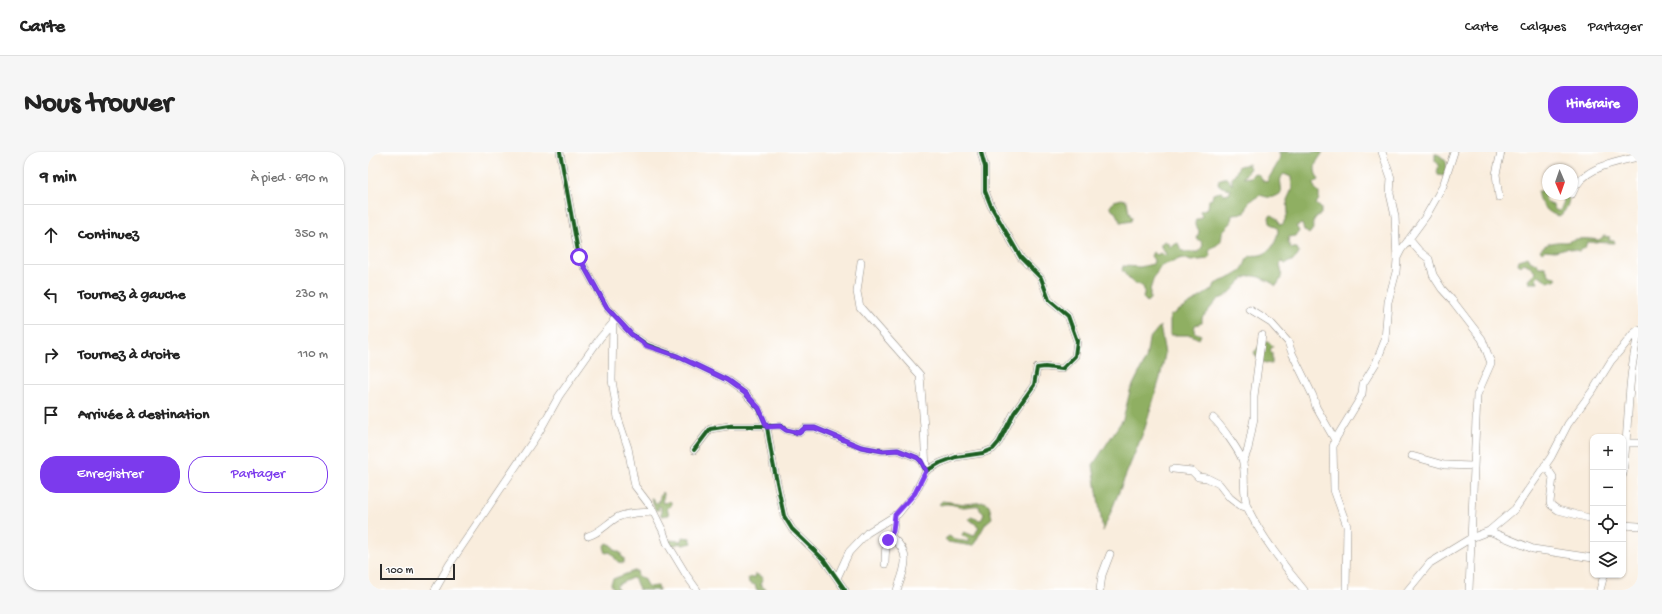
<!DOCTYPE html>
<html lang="fr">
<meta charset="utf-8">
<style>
:root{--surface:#fff;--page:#f6f6f6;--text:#222;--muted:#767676;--line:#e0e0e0;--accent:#7c3aed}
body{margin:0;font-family:"Gochi Hand",sans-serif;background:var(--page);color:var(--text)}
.controls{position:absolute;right:12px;bottom:12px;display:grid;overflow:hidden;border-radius:8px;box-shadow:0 1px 3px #0004}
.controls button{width:36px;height:36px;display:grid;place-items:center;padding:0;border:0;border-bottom:1px solid var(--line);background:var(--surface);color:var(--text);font:20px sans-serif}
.compass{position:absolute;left:1174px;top:12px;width:36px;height:36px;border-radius:50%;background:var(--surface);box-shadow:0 1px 3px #0004;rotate:178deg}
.scale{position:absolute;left:12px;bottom:10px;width:75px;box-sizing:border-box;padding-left:4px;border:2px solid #2b2b2b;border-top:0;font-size:11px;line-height:14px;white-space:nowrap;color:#2b2b2b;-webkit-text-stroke:3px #fff;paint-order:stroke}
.stop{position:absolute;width:12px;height:12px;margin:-9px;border:3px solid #7c3aed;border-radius:50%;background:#fff}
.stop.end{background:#7c3aed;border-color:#fff;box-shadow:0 1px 4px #0008}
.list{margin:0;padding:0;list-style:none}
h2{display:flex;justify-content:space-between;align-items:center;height:52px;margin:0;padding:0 16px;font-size:17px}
h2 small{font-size:13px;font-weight:400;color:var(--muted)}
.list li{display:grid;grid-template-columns:26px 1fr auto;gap:12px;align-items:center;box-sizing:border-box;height:60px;padding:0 16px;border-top:1px solid var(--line)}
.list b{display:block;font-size:15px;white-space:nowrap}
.list em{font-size:13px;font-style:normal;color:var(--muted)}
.actions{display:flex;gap:8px;padding:12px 16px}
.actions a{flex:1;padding:9px 0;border:1px solid var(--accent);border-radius:16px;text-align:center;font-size:14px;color:var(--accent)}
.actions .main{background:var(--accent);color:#fff}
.icon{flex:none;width:22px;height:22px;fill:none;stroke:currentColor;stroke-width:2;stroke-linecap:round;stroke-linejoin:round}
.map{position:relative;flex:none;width:1270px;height:438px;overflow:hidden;border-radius:16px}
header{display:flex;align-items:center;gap:24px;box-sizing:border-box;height:56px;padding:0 20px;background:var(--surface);border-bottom:1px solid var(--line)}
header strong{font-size:19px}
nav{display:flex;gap:22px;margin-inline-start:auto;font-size:14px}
.intro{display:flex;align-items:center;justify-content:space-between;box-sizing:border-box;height:96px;padding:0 24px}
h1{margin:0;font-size:28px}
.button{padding:10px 18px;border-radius:16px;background:var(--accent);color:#fff;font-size:14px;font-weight:700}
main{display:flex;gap:24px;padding:0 24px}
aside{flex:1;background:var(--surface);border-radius:16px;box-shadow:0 1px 3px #0004}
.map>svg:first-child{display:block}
.forest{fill:#8faf62;stroke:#5d6d46}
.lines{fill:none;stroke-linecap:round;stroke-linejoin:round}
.minor-casing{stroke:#928c84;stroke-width:8}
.minor{stroke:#fff;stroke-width:7}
.cycleway-casing{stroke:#fff;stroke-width:6}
.cycleway{stroke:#1b5e20;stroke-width:4}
.route{stroke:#7c3aed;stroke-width:5}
</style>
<header>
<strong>Carte</strong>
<nav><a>Carte</a><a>Calques</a><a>Partager</a></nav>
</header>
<div class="intro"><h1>Nous trouver</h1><a class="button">Itinéraire</a></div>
<main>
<aside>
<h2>9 min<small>À pied · 690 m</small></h2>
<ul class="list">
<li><svg class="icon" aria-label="ahead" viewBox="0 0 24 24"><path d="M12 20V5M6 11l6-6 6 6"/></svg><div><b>Continuez</b></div><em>350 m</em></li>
<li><svg class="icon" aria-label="left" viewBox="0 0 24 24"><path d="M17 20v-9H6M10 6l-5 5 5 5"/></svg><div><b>Tournez à gauche</b></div><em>230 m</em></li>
<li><svg class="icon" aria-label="right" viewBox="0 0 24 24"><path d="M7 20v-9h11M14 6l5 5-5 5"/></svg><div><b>Tournez à droite</b></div><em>110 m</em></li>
<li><svg class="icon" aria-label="arrive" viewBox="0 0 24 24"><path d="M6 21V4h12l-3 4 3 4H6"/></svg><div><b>Arrivée à destination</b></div></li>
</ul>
<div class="actions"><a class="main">Enregistrer</a><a>Partager</a></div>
</aside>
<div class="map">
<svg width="1270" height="438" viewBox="0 0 1270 438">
<rect width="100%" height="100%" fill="#fff"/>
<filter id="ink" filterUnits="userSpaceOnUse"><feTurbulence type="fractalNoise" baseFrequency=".025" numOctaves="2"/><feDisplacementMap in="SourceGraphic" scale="8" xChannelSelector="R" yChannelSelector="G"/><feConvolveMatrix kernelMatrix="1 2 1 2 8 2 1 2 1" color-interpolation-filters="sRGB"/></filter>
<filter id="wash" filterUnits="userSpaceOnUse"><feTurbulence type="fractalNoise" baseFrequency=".012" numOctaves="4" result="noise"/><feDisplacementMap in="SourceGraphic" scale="16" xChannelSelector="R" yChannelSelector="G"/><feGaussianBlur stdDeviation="0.9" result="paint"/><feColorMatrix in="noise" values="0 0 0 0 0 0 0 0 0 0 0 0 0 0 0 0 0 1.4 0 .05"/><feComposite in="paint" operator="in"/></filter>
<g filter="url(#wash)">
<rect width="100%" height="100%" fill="#f9eddd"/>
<!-- forest -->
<path class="forest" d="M910 0H954V2C947 11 944 17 951 28L946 31 947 37 951 41V47L948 52 953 56V62C946 66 944 69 945 77L941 82 936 78 934 72 928 74 931 79 928 84 921 85 920 90 923 96H929L931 101C928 108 923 109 917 112L914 109 912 113C915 121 914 127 908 134 902 129 897 128 891 125 871 118 868 144 850 147L834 166V171L827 173 826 180 833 183 831 187 823 183H802V164L845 137 847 132C856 127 867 126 874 117 877 114 877 109 880 106 884 102 887 104 892 103 903 101 910 88 910 77L902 71 901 65 903 63C908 64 910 68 911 73L915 72 920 61 919 48 924 37 923 25 916 22C909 27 915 34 913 41 905 47 901 46 892 43L881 50 877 61 864 62 863 71 854 80C854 90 852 92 843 96L841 100 843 104 840 107 823 109 814 106 793 114 786 125 782 138V147L779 150 775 146C780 129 768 135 762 128 759 126 757 121 754 118L755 114 772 115 785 112 786 108 783 104 785 100 789 103 792 101 796 104 798 102 793 95V92L796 89 800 91 802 95 810 91 813 98 817 100H831L835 93 833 89 829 87 831 79 827 71 828 67H832L834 63 832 59 840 56 841 48 844 47 845 42 853 40 857 42 861 41 863 37 854 35 850 32 851 28 855 26H859L864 33V25L867 22 871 14 880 12 882 16 875 26 883 25 886 21C891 22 893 24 895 29L899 30C902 22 913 10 912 2Z
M1067 2C1071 2 1072 4 1075 6 1081 11 1078 16 1076 24L1070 23 1069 20 1071 13 1067 9Z
M1170 39H1175C1177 44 1176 51 1185 53L1186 57 1190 59H1192L1196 49 1187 43C1191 41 1198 42 1201 45 1201 52 1197 61 1191 64 1182 63 1168 50 1170 39Z
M754 47 759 49 761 61 764 66 763 69 753 71 747 60 742 55 746 49Z
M1236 84 1242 85 1240 88H1246L1247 91 1219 90 1217 96 1211 99 1199 96 1187 99 1177 98 1174 100 1172 98C1177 91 1189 89 1197 90 1201 90 1205 87 1209 87 1217 86 1224 87 1231 88Z
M1160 105 1163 110 1168 111 1171 115H1177L1182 124 1188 125 1189 127 1180 130 1171 123 1168 126 1170 131H1161L1160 127 1168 120 1162 114 1156 111 1153 114 1149 112 1150 108Z
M792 174 797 202 792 226 777 276 735 379 725 313 755 267 762 239 778 207 781 187Z
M896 190H901L905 194 902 198 904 201V212C897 212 888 207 886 200Z
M294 340 296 343 294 350 297 351 302 349 303 350V354L299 356 301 363 293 364V355L290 354 291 358H287L283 346H284L288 351H290Z
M574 349 597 352 617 350 621 353 624 366 618 371 605 394 580 390 577 387 581 384 588 388 602 390 601 387 595 384 594 382 596 380 606 384 611 375 601 367 603 365 611 368 614 367 616 362 612 358 611 354C606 353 601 355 595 355 587 354 581 350 573 353L571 352Z
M314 385 322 386 324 391 315 393 312 391 304 394 301 388 313 389Z
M239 391 244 393 247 398 253 401V404L256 406V411L250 410 242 400 238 401 236 395Z
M266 419H269L270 424 275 426 280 435 290 434 291 438H271L267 427 264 426 249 433V435L251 438H246L243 432 245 427Z
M388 422 395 426 392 433 399 438H389L387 433 381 431 380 426 387 425Z"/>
</g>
<g filter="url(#ink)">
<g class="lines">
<defs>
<path id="minor" d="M192 0 211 105 239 156 263 182 279 193 309 204 359 228 377 241 391 257 399 275 405 311 416 364 424 377 456 408 477 438
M1204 42C1214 15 1245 11 1270 5
M1131 45 1128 22 1133 0
M1041 87 1051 99 1061 107 1065 123 1074 137 1084 148 1114 187 1123 211 1109 243 1101 438
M1029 106 1033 98 1058 64 1075 34 1086 0
M882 158 903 171 920 190 924 201 945 244 948 255 967 288
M245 169 244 228 250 266 260 296 267 334 283 355 295 379 299 391 319 424 329 438
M845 266C852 272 874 302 875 311 878 326 874 343 880 357 892 382 918 417 936 438
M1259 291H1270
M326 298 342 277 361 274H413L418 278 431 281 437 276H447L493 295 515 299 530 298 550 306 553 309 558 319 572 311 588 305 615 301 625 297 631 290 646 261 666 233 669 216 677 215 694 217 707 204 709 189 700 164 681 148 673 126 653 106 623 54 617 39V15L613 0
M1044 304 1076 313 1105 314
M875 310 880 297 886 266V244L894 183
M1177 313 1185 325 1182 350 1183 353 1190 358 1225 367
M805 317 824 319 830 325 839 326 851 332 862 346 871 353 880 356
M1255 322C1261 275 1259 229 1270 183
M527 363 525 379 522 384C545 401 537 416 529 438
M1255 373 1270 374
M1121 379 1147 357 1183 305 1200 272 1225 238 1243 209 1255 195 1265 182 1270 178
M220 384C232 381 239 371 250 365 261 360 274 361 285 360
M517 412C517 403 517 392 522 384
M469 426 481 400 499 381 530 362 547 341 558 319 556 275 552 223 492 155 489 140 493 110
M67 438 81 413 171 280 191 244 232 186 245 171
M732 438 734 423 742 402
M978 438 979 374 966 338 965 295 967 288 990 250 994 242 995 232 1008 211 1017 188 1020 150 1028 120 1029 108 1027 64 1022 42 1023 26 1014 0
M1040 438 1062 411 1103 386 1121 379 1165 397 1225 406
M1232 438 1236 423"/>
</defs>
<!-- minor casing -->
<use href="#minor" class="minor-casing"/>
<!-- minor -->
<use href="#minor" class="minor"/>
<defs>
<path id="cycleway" d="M192 0 211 105 239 156 263 182 279 193 309 204 359 228 377 241 391 257 399 275 405 311 416 364 424 377 456 408 477 438
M326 298 342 277 361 274H413L418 278 431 281 437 276H447L493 295 515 299 530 298 550 306 553 309 558 319 572 311 588 305 615 301 625 297 631 290 646 261 666 233 669 216 677 215 694 217 707 204 709 189 700 164 681 148 673 126 653 106 623 54 617 39V15L613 0"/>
</defs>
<!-- cycleway casing -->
<use href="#cycleway" class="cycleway-casing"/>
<!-- cycleway -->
<use href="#cycleway" class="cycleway"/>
</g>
</g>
<g class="lines" filter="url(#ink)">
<!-- route -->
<path class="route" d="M211 105 239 156 263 182 279 194 309 204 359 228 377 241 391 256 399 275 412 274 418 278 431 281 437 276H447L493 295 515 299 530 298 550 306 553 309 558 319 547 341 527 363 525 379 520 388"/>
</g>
</svg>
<div class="controls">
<button>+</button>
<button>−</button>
<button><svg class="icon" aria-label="locate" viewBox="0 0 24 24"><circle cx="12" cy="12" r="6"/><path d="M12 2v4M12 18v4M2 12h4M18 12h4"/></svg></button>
<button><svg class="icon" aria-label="layers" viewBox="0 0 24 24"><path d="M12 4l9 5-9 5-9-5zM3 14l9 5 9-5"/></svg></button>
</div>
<svg class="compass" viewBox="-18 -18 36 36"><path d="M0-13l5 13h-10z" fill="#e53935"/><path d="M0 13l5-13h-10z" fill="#767676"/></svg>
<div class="scale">100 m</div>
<div class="stop" style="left:211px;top:105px"></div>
<div class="stop end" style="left:520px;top:388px"></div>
</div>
</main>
